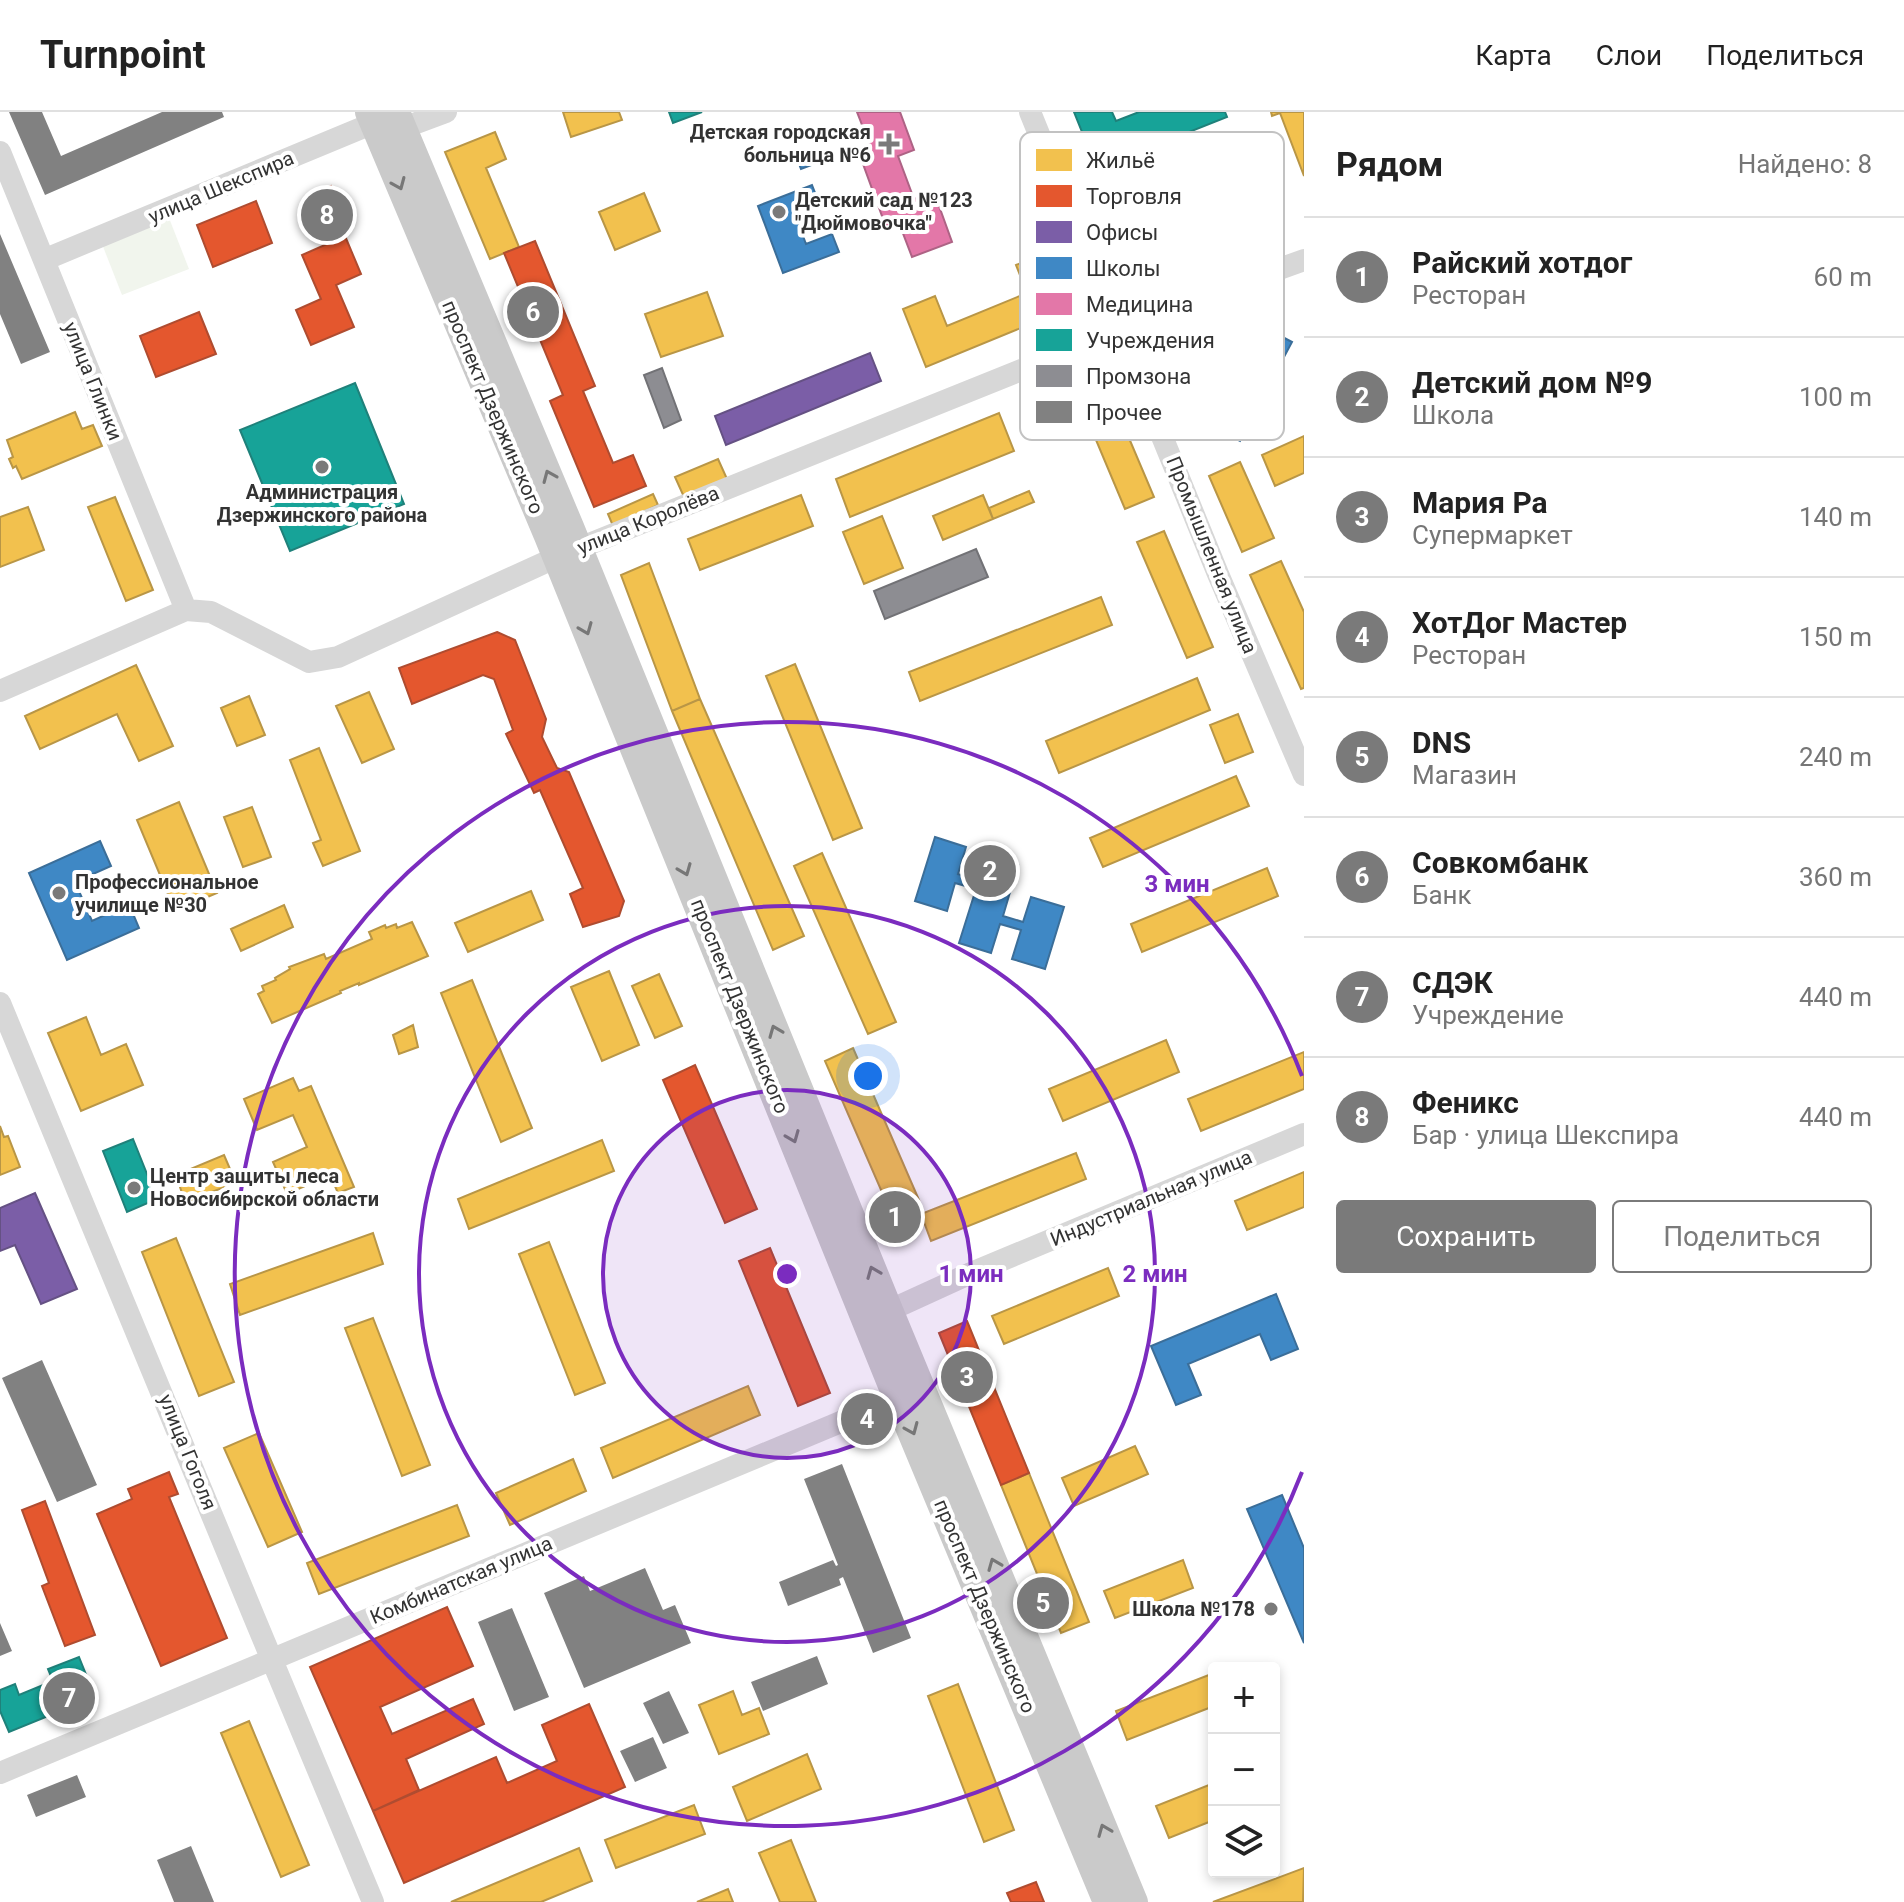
<!DOCTYPE html>
<html lang="ru">
<meta charset="utf-8">
<style>
:root{--surface:#fff;--page:#f6f6f6;--text:#222;--muted:#767676;--line:#e0e0e0;--accent:#7a7a7a}
body{margin:0;font-family:Roboto,sans-serif;background:var(--page);color:var(--text)}
.controls{position:absolute;right:24px;bottom:24px;display:grid;overflow:hidden;border-radius:8px;box-shadow:0 4px 12px #0003}
.controls button{width:72px;height:72px;display:grid;place-items:center;padding:0;border:0;border-bottom:2px solid var(--line);background:var(--surface);color:var(--text);font:40px sans-serif}
.you{position:absolute;left:868px;top:964px;width:28px;height:28px;margin:-20px;border:6px solid #fff;border-radius:50%;background:#1a73e8;box-shadow:0 0 0 12px #1a73e833}
.badge{display:grid;place-items:center;width:52px;height:52px;border-radius:50%;background:var(--accent);color:#fff;font-size:26px;font-weight:700}
.pin{position:absolute;translate:-50% -50%;border:4px solid #fff;box-shadow:0 2px 8px #0006}
.list{margin:0;padding:0;list-style:none}
h2{display:flex;justify-content:space-between;align-items:center;height:104px;margin:0;padding:0 32px;font-size:34px}
h2 small{font-size:26px;font-weight:400;color:var(--muted)}
.list li{display:grid;grid-template-columns:52px 1fr auto;gap:24px;align-items:center;box-sizing:border-box;height:120px;padding:0 32px;border-top:2px solid var(--line)}
.list b{display:block;font-size:30px;white-space:nowrap}
.list p{margin:0;font-size:26px;white-space:nowrap;color:var(--muted)}
.list em{font-size:26px;font-style:normal;color:var(--muted)}
.actions{display:flex;gap:16px;padding:24px 32px}
.actions a{flex:1;padding:18px 0;border:2px solid var(--accent);border-radius:8px;text-align:center;font-size:28px;color:var(--accent)}
.actions .main{background:var(--accent);color:#fff}
.icon{flex:none;width:44px;height:44px;fill:none;stroke:currentColor;stroke-width:2;stroke-linecap:round;stroke-linejoin:round}
.map{position:relative;flex:none;width:1304px;height:1790px;overflow:hidden}
header{display:flex;align-items:center;gap:48px;box-sizing:border-box;height:112px;padding:0 40px;background:var(--surface);border-bottom:2px solid var(--line)}
header strong{font-size:38px}
nav{display:flex;gap:44px;margin-inline-start:auto;font-size:28px}
main{display:flex}
aside{flex:1;background:var(--surface)}
.map>svg:first-child{display:block}
.green{fill:#f1f5ed}
.homes{fill:#f2c14e;stroke:#b99646;stroke-width:2}
.shops{fill:#e4572e;stroke:#af4c30;stroke-width:2}
.offices{fill:#7b5ea7;stroke:#655184;stroke-width:2}
.schools{fill:#3f88c5;stroke:#3b6e99;stroke-width:2}
.health{fill:#e377a8;stroke:#ae6385;stroke-width:2}
.public{fill:#17a398;stroke:#1f817a;stroke-width:2}
.industry{fill:#8d8d92;stroke:#727276;stroke-width:2}
.building{fill:#818181}
.lines{fill:none;stroke-linecap:round;stroke-linejoin:round}
.minor{stroke:#d7d7d7;stroke-width:22}
.major{stroke:#cacaca;stroke-width:28}
.oneway{stroke:#777}
.ring{fill:none;stroke:#7b2cbf;stroke-width:4}
.poi-dot{fill:#7a7a7a;stroke:#fff;stroke-width:3}
.labels{text-anchor:middle;stroke-width:8;stroke-linejoin:round;paint-order:stroke}
.poi-label{font-size:20px;font-weight:bold;fill:#333;stroke:#fff;text-anchor:start}
.street-label{font-size:20px;fill:#333;stroke:#fff}
.key{fill:#fff;stroke:#c2c2c2;stroke-width:2}
.key-label{font-size:22px;fill:#333}
.centre{fill:#7b2cbf;stroke:#fff;stroke-width:4}
.ring-label{font-size:24px;text-anchor:middle;font-weight:bold;fill:#7b2cbf;stroke:#fff;stroke-width:8;stroke-linejoin:round;paint-order:stroke}
</style>
<header>
<strong>Turnpoint</strong>
<nav><a>Карта</a><a>Слои</a><a>Поделиться</a></nav>
</header>
<main>
<div class="map">
<svg width="1304" height="1790" viewBox="0 0 1304 1790">
<rect width="100%" height="100%" fill="#fff"/>
<!-- green -->
<path class="green" d="M169 106 189 157 122 183 102 132Z"/>
<!-- homes -->
<path class="homes" d="M563 0H619L622 8 571 25Z
M1271 0H1304V64L1280 1 1272 4Z
M495 20 506 47 486 56 519 135 490 147 445 40Z
M644 81 660 119 615 138 599 100Z
M1050 139 1072 195 926 255 903 197 935 184 947 214 1027 181 1016 153Z
M707 180 723 224 661 245 645 202Z
M1103 265 1154 385 1125 397 1075 278Z
M75 300 82 317 93 313 102 334 22 367 16 354 13 356 9 347 13 345 7 328Z
M999 301 1014 339 850 405 836 367Z
M1304 324V361L1275 374 1262 343Z
M718 347 727 367 684 385 675 365Z
M1240 350 1274 426 1242 440 1209 364Z
M1029 379 1034 390 993 407 989 396Z
M653 382 658 393 613 414 608 402Z
M801 383 813 414 700 458 688 427Z
M983 383 993 407 943 428 933 404Z
M115 385 153 478 126 489 88 395Z
M28 395 44 438 0 455V405Z
M882 404 903 456 864 472 843 420Z
M1164 419 1213 535 1187 546 1137 430Z
M1281 449 1304 500V576L1301 577 1250 463Z
M649 451 700 587 672 599 621 463Z
M1101 485 1112 513 920 589 909 560Z
M795 552 862 716 833 728 766 564Z
M136 553 173 634 139 649 117 602 40 637 25 604Z
M1197 566 1210 598 1059 661 1046 629Z
M369 580 394 637 362 651 336 594Z
M249 584 265 623 237 634 221 596Z
M700 587 804 824 773 838 672 599Z
M1238 602 1253 640 1225 651 1210 613Z
M319 636 360 739 323 754 313 731 321 728 290 648Z
M1236 664 1249 694 1103 755 1090 726Z
M179 690 217 781 175 799 137 708Z
M252 695 271 745 243 755 224 705Z
M822 741 896 910 868 922 794 754Z
M1267 756 1278 784 1142 840 1131 812Z
M531 779 543 808 468 840 455 811Z
M284 793 293 815 241 839 231 817Z
M412 810 428 844 359 873V871L340 879 341 881 272 911 258 882 264 879 262 874 276 868 275 866 290 857 289 855 324 842 326 847 372 827 369 820 385 813 386 816 396 812 397 816Z
M609 859 639 933 602 949 571 875Z
M659 862 682 914 655 926 632 874Z
M472 868 532 1016 501 1030 441 881Z
M86 905 101 943 126 932 143 973 81 999 48 921Z
M413 913 418 935 399 942 393 923Z
M1166 928 1179 960 1063 1009 1049 977Z
M853 936 919 1088 891 1101 825 949Z
M1304 940V977L1201 1019 1188 987Z
M293 966 299 979 311 974 354 1075 338 1081 330 1063 287 1082 273 1050 307 1035 293 1003 257 1018 244 987Z
M0 1014 4 1025 8 1024 20 1055 0 1063Z
M602 1028 614 1059 469 1117 458 1087Z
M1076 1041 1086 1067 931 1129 921 1102Z
M224 1043 236 1071 185 1090 176 1063Z
M1304 1060V1095L1247 1118 1235 1089Z
M373 1121 383 1152 240 1203 230 1172Z
M176 1126 234 1270 199 1284 142 1140Z
M549 1130 605 1271 575 1283 519 1142Z
M1108 1156 1119 1184 1004 1232 992 1204Z
M373 1206 430 1353 402 1364 345 1216Z
M748 1274 760 1303 613 1366 601 1336Z
M259 1321 302 1420 268 1435 224 1336Z
M1135 1334 1148 1362 1074 1394 1062 1366Z
M573 1347 586 1379 510 1413 496 1381Z
M1029 1361 1089 1510 1061 1521 1001 1373Z
M457 1393 469 1424 319 1482 307 1451Z
M1183 1448 1193 1476 1115 1506 1104 1479Z
M1214 1561V1594L1127 1628 1116 1599Z
M958 1572 1014 1718 984 1730 928 1584Z
M733 1579 742 1603 759 1596 769 1622 719 1642 699 1593Z
M249 1609 309 1753 281 1765 221 1621Z
M807 1642 821 1677 747 1709 733 1675Z
M1214 1671V1708L1169 1726 1156 1694Z
M694 1693 705 1722 616 1756 605 1728Z
M791 1728 816 1790H780L759 1741Z
M579 1736 592 1769 541 1790H451Z
M1304 1756 1303 1790H1213Z
M728 1777 733 1790H697Z"/>
<!-- shops -->
<path class="shops" d="M331 74 347 121 324 131 306 84Z
M256 89 272 131 213 155 197 113Z
M345 124 361 162 336 173 354 215 311 233 296 198 321 187 302 143Z
M535 129 595 274 583 279 613 351 633 343 646 374 594 395 550 289 563 283 504 141Z
M199 200 216 242 156 265 140 224Z
M497 520 515 528 546 607 542 625 557 656 569 660 624 789 619 804 583 815 570 782 583 776 540 678 534 681 506 622 513 618 494 567 483 563 412 592 399 556Z
M695 953 757 1097 725 1111 663 968Z
M770 1136 830 1281 798 1294 739 1149Z
M967 1209 1029 1361 1001 1373 939 1221Z
M169 1360 178 1382 169 1385 227 1526 161 1554 97 1402 132 1387 128 1377Z
M45 1389 95 1523 65 1534 42 1474 49 1471 22 1398Z
M447 1495 473 1554 380 1595 392 1622 473 1587 484 1612 406 1647 419 1678 373 1699 310 1555Z
M589 1592 625 1675 404 1771 373 1699 496 1645 507 1671 557 1649 542 1613Z
M1036 1770 1044 1790H1011L1007 1781Z"/>
<!-- offices -->
<path class="offices" d="M870 241 881 269 726 333 715 304Z
M35 1081 77 1177 41 1192 15 1133 0 1139V1096Z"/>
<!-- schools -->
<path class="schools" d="M812 37 817 51 801 57 796 44Z
M812 73 819 91 794 100 806 132 832 122 839 140 783 161 758 94Z
M1273 220 1292 230 1284 245 1275 241 1280 231 1270 226Z
M1240 308 1248 313 1240 329 1215 316 1217 312 1234 321Z
M935 725 966 735 958 762 979 769 986 744 1018 753 1003 804 1023 810 1031 785 1064 795 1045 857 1012 847 1021 818 1000 812 991 841 959 831 976 777 955 771 947 799 915 789Z
M100 729 111 754 75 770 92 809 129 792 139 816 67 848 29 761Z
M1276 1182 1298 1237 1271 1248 1260 1222 1188 1252 1201 1283 1176 1293 1151 1234Z
M1282 1383 1304 1436V1531L1247 1397Z"/>
<!-- health -->
<path class="health" d="M857 0H900L914 38 898 44 914 87 934 80 952 130 912 145 899 111 886 115 859 41 871 36Z"/>
<!-- public -->
<path class="public" d="M669 0H702L673 11Z
M1074 0H1112L1116 9 1139 0H1225L1227 5 1121 47 1153 128 1115 143 1075 40 1088 35Z
M355 271 404 392 290 439 240 318Z
M133 1027 157 1087 127 1100 103 1039Z
M79 1545 95 1585 9 1620 0 1599V1578L15 1572 19 1583 53 1569 48 1557Z"/>
<!-- industry -->
<path class="industry" d="M662 256 681 308 664 316 644 263Z
M976 437 988 465 885 507 874 479Z"/>
<!-- building -->
<path class="building" d="M9 0H42L61 44 162 0H222L224 5 45 83Z
M0 122 50 240 21 252 0 202Z
M42 1248 97 1373 57 1390 2 1266Z
M842 1352 911 1526 873 1541 843 1465 839 1467 841 1473 788 1494 779 1470 833 1448 836 1454 838 1453 804 1367Z
M645 1456 663 1498 675 1493 691 1531 584 1576 544 1481 584 1464 590 1479Z
M512 1496 549 1585 514 1599 478 1510Z
M0 1511 12 1539 0 1544Z
M817 1544 828 1572 763 1599 751 1570Z
M669 1579 689 1621 663 1632 643 1591Z
M653 1625 667 1656 635 1670 620 1639Z
M77 1663 86 1685 36 1705 27 1683Z
M191 1734 214 1790H174L157 1748Z"/>
<g class="lines">
<!-- minor -->
<path class="minor" d="M1030 0 1218 462 1304 663
M403 16 446 0
M0 40 186 498
M46 147 388 5
M0 579 186 498 211 500 309 550 338 545 557 445 1024 257 1119 215 1304 148
M0 891C125 1190 247 1491 373 1790
M875 1205 969 1162 1304 1022
M0 1661 910 1281"/>
<!-- major -->
<path class="major" d="M369 0 548 424 897 1286 1107 1790
M396 0 570 415 889 1198 1134 1790"/>
</g>
<!-- one-way arrows -->
<defs><path id="oneway-chevron" d="M-2-3.5L2.5 0L-2 3.5" fill="none" stroke-width="1.6" stroke-linecap="round" stroke-linejoin="round" transform="scale(2)"/></defs>
<g class="oneway">
<use href="#oneway-chevron" transform="translate(399 72) rotate(67)"/>
<use href="#oneway-chevron" transform="translate(549 364) rotate(-113)"/>
<use href="#oneway-chevron" transform="translate(586 517) rotate(68)"/>
<use href="#oneway-chevron" transform="translate(685 758) rotate(68)"/>
<use href="#oneway-chevron" transform="translate(775 919) rotate(-112)"/>
<use href="#oneway-chevron" transform="translate(793 1025) rotate(68)"/>
<use href="#oneway-chevron" transform="translate(873 1160) rotate(-112)"/>
<use href="#oneway-chevron" transform="translate(912 1317) rotate(67)"/>
<use href="#oneway-chevron" transform="translate(994 1452) rotate(-112)"/>
<use href="#oneway-chevron" transform="translate(1104 1718) rotate(-112)"/>
</g>
<!-- distance rings -->
<circle cx="787" cy="1162" r="184" fill="#7b2cbf" fill-opacity=".12"/>
<g class="ring">
<circle cx="787" cy="1162" r="184"/>
<circle cx="787" cy="1162" r="368"/>
<path d="M1302 1360A552 552 0 1 1 1302 964"/>
</g>
<!-- markers -->
<g class="poi-dot">
<path d="M885 20h8v8h8v8h-8v8h-8v-8h-8v-8h8z"/>
<circle cx="779" cy="100" r="8"/>
<circle cx="322" cy="355" r="8"/>
<circle cx="59" cy="781" r="8"/>
<circle cx="134" cy="1076" r="8"/>
<circle cx="1271" cy="1497" r="8"/>
</g>
<g class="labels">
<!-- poi labels -->
<g class="poi-label">
<text x="871" y="27" text-anchor="end">Детская городская<tspan x="871" dy="23">больница №6</tspan></text>
<text x="795" y="95">Детский сад №123<tspan x="795" dy="23">"Дюймовочка"</tspan></text>
<text x="322" y="387" text-anchor="middle">Администрация<tspan x="322" dy="23">Дзержинского района</tspan></text>
<text x="75" y="777">Профессиональное<tspan x="75" dy="23">училище №30</tspan></text>
<text x="150" y="1071">Центр защиты леса<tspan x="150" dy="23">Новосибирской области</tspan></text>
<text x="1255" y="1504" text-anchor="end">Школа №178</text>
</g>
<!-- street labels -->
<g class="street-label">
<text transform="translate(221 75) rotate(-23)" y="7">улица Шекспира</text>
<text transform="translate(93 269) rotate(68)" y="7">улица Глинки</text>
<text transform="translate(493 295) rotate(67)" y="7">проспект Дзержинского</text>
<text transform="translate(648 408) rotate(-22)" y="7">улица Королёва</text>
<text transform="translate(1212 443) rotate(68)" y="7">Промышленная улица</text>
<text transform="translate(740 894) rotate(68)" y="7">проспект Дзержинского</text>
<text transform="translate(1151 1086) rotate(-23)" y="7">Индустриальная улица</text>
<text transform="translate(188 1340) rotate(68)" y="7">улица Гоголя</text>
<text transform="translate(461 1468) rotate(-23)" y="7">Комбинатская улица</text>
<text transform="translate(985 1494) rotate(67)" y="7">проспект Дзержинского</text>
</g>
</g>
<!-- legend -->
<rect x="1020" y="20" width="264" height="308" rx="12" class="key"/>
<rect x="1036" y="37" width="36" height="22" fill="#f2c14e"/>
<rect x="1036" y="73" width="36" height="22" fill="#e4572e"/>
<rect x="1036" y="109" width="36" height="22" fill="#7b5ea7"/>
<rect x="1036" y="145" width="36" height="22" fill="#3f88c5"/>
<rect x="1036" y="181" width="36" height="22" fill="#e377a8"/>
<rect x="1036" y="217" width="36" height="22" fill="#17a398"/>
<rect x="1036" y="253" width="36" height="22" fill="#8d8d92"/>
<rect x="1036" y="289" width="36" height="22" fill="#818181"/>
<g class="key-label">
<text x="1086" y="56">Жильё</text>
<text x="1086" y="92">Торговля</text>
<text x="1086" y="128">Офисы</text>
<text x="1086" y="164">Школы</text>
<text x="1086" y="200">Медицина</text>
<text x="1086" y="236">Учреждения</text>
<text x="1086" y="272">Промзона</text>
<text x="1086" y="308">Прочее</text>
</g>
<circle cx="787" cy="1162" r="12" class="centre"/>
<g class="ring-label">
<text x="1177" y="780">3 мин</text>
<text x="971" y="1170">1 мин</text>
<text x="1155" y="1170">2 мин</text>
</g>
</svg>
<div class="controls">
<button>+</button>
<button>−</button>
<button><svg class="icon" aria-label="layers" viewBox="0 0 24 24"><path d="M12 4l9 5-9 5-9-5zM3 14l9 5 9-5"/></svg></button>
</div>
<div class="you"></div>
<div class="pin badge" style="left:895px;top:1105px">1</div>
<div class="pin badge" style="left:990px;top:759px">2</div>
<div class="pin badge" style="left:967px;top:1265px">3</div>
<div class="pin badge" style="left:867px;top:1307px">4</div>
<div class="pin badge" style="left:1043px;top:1491px">5</div>
<div class="pin badge" style="left:533px;top:200px">6</div>
<div class="pin badge" style="left:69px;top:1586px">7</div>
<div class="pin badge" style="left:327px;top:103px">8</div>
</div>
<aside>
<h2>Рядом<small>Найдено: 8</small></h2>
<ul class="list">
<li><span class="badge">1</span><div><b>Райский хотдог</b><p>Ресторан</p></div><em>60 m</em></li>
<li><span class="badge">2</span><div><b>Детский дом №9</b><p>Школа</p></div><em>100 m</em></li>
<li><span class="badge">3</span><div><b>Мария Ра</b><p>Супермаркет</p></div><em>140 m</em></li>
<li><span class="badge">4</span><div><b>ХотДог Мастер</b><p>Ресторан</p></div><em>150 m</em></li>
<li><span class="badge">5</span><div><b>DNS</b><p>Магазин</p></div><em>240 m</em></li>
<li><span class="badge">6</span><div><b>Совкомбанк</b><p>Банк</p></div><em>360 m</em></li>
<li><span class="badge">7</span><div><b>СДЭК</b><p>Учреждение</p></div><em>440 m</em></li>
<li><span class="badge">8</span><div><b>Феникс</b><p>Бар · улица Шекспира</p></div><em>440 m</em></li>
</ul>
<div class="actions"><a class="main">Сохранить</a><a>Поделиться</a></div>
</aside>
</main>
